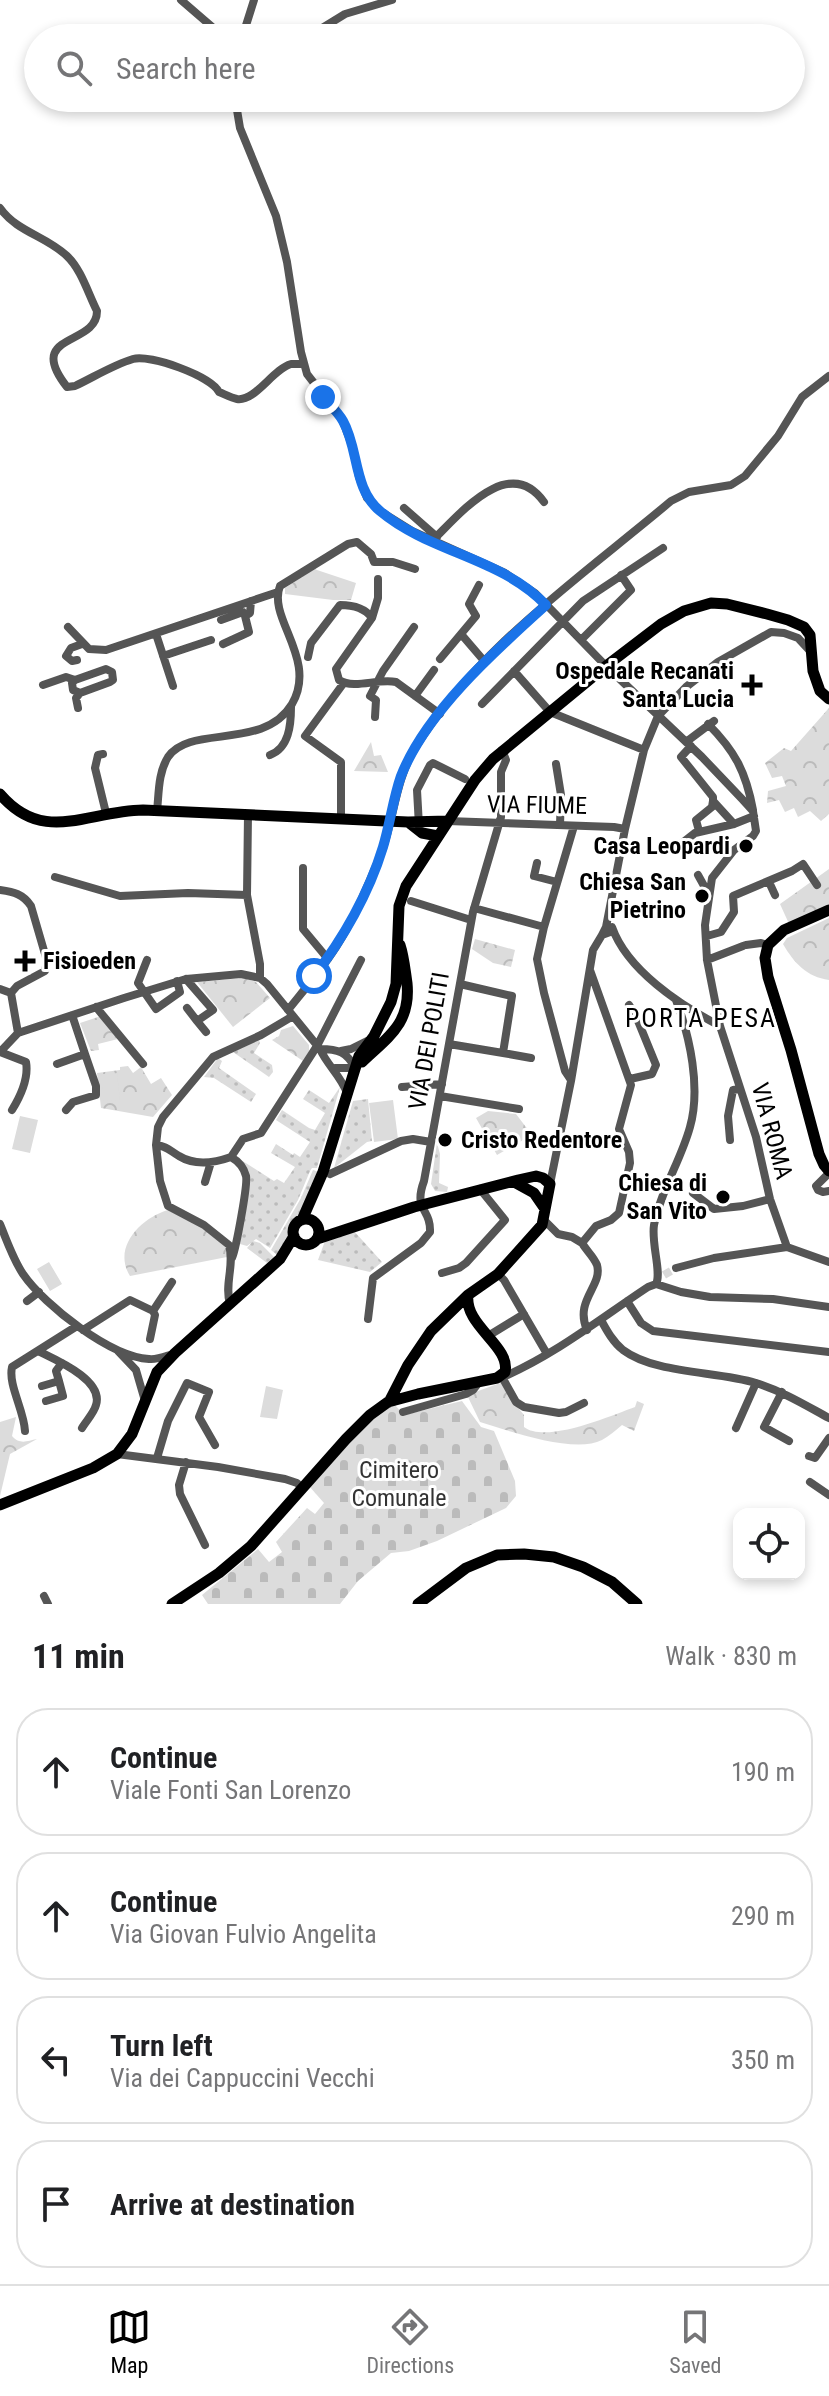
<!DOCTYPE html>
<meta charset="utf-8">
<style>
:root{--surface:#fff;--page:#f6f6f6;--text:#202124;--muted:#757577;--line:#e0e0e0;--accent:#000}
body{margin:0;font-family:"Roboto Condensed",sans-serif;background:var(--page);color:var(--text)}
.controls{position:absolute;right:24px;bottom:24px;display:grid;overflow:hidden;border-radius:16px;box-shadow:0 4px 12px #0003}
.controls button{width:72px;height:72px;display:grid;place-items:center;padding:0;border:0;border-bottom:2px solid var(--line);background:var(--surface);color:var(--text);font:40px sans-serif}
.stop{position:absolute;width:24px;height:24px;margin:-18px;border:6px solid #1a73e8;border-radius:50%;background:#fff}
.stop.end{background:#1a73e8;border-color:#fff;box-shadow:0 2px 8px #0008}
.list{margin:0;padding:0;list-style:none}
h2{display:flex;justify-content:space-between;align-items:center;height:104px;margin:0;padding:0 32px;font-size:34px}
h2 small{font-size:26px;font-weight:400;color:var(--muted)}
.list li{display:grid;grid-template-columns:52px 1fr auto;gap:24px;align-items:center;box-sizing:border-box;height:128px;margin:0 16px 16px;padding:0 16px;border:2px solid var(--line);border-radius:32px}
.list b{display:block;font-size:30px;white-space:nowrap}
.list p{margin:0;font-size:26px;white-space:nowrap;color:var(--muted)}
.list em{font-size:26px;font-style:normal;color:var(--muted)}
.icon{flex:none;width:44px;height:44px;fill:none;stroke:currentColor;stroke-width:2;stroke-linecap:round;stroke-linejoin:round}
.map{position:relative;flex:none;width:829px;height:1604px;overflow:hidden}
.search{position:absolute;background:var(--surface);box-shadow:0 4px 12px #0003;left:24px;right:24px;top:24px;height:88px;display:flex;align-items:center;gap:20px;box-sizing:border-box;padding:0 28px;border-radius:44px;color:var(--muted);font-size:30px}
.sheet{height:680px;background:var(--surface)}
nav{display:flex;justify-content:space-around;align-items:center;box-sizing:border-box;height:112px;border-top:2px solid var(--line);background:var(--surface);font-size:22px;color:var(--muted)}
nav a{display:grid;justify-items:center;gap:4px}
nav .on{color:var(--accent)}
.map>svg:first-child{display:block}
.grass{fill:url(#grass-dots)}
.forest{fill:url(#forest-crowns)}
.cemetery{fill:url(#cemetery-stones)}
.pitch{fill:#dcdcdc}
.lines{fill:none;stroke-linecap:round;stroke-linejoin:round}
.minor-tunnel{stroke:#d9d9d9;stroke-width:8;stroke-dasharray:8 4;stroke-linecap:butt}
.minor{stroke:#555;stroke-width:8}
.major{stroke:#000;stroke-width:11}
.route{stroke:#1a73e8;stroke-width:10}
.poi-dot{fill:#000;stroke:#fff;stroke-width:3}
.labels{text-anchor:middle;stroke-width:6;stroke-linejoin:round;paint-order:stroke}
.poi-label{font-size:24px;font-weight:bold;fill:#000;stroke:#fff;text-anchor:end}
.street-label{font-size:24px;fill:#000;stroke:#fff}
.park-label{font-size:24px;fill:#333;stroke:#fff}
.neighbourhood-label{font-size:26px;letter-spacing:2px;fill:#000;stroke:#fff}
</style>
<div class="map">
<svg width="829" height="1604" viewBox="0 0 829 1604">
<defs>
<pattern id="grass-dots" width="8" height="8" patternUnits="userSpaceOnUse" patternTransform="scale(2)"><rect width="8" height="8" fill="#dcdcdc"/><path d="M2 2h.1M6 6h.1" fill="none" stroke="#bbb" stroke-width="1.8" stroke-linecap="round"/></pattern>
<pattern id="forest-crowns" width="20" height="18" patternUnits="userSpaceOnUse" patternTransform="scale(2)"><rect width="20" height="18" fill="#dcdcdc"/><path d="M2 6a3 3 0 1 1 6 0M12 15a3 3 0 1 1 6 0" fill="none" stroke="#bbb"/></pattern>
<pattern id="cemetery-stones" width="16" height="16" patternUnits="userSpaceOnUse" patternTransform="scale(2)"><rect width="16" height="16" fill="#dcdcdc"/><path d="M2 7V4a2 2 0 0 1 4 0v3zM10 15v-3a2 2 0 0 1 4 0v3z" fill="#bbb"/></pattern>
</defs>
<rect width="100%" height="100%" fill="#fff"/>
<!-- grass -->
<path class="grass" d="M259 1040 260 1043 254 1053 272 1065 273 1072 269 1077 233 1052Z
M218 1058 222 1061 219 1068 256 1094 251 1102 214 1078 204 1077Z
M340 1087 317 1168H312L310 1171 298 1200 270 1248 256 1239 247 1246 240 1244 249 1182 241 1160 274 1181 277 1179 284 1183 295 1167 271 1153 276 1144 293 1155 294 1153 300 1157 310 1142 276 1120 282 1110 309 1128 315 1130 325 1113 303 1099 309 1090 329 1103Z
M368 1099 372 1141 367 1142 334 1168 353 1101Z
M437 1143 440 1154 439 1183 448 1187 447 1192 435 1191 431 1184Z
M313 1170 319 1172 300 1217 291 1225 290 1238 277 1255 271 1250 301 1198Z
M353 1230 382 1262 370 1272 318 1260 325 1241Z
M253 1241 260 1243 274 1257 267 1263 247 1248Z"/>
<!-- forest -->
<path class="forest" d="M314 569 356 583 351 600H333L285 594V588Z
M829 708V814L821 821 810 811 798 817 794 808 785 812 779 800 767 803 768 791 786 786 782 776 772 778 765 763 784 748 791 751Z
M371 742 374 756 381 755 388 772 354 771Z
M829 869V906L790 926 780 904Z
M829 918V980C807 977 794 963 783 944L787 938Z
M475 939 515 950 511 967 493 963 472 949Z
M244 978 256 982 270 998 233 1027 197 982Z
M101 1016 118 1039 98 1044 99 1050 91 1051 80 1023Z
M293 1026 309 1045V1051L303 1061 272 1040 279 1036 281 1030Z
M128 1066 133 1073 141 1067 151 1084 161 1078 172 1095 153 1117 101 1108 97 1073 120 1070V1067Z
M488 1111 516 1114 532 1135 497 1155 476 1118Z
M168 1210C190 1221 211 1230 227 1249V1257L130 1276C112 1247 141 1218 168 1210Z
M503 1382 515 1404 524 1415V1427C546 1444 610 1416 635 1407L637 1401 644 1404 634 1431 622 1425C616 1430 609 1436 602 1440 574 1454 510 1431 480 1422L467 1395Z
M16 1417 12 1436C20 1445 27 1441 37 1439L10 1454 0 1496V1422Z"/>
<!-- cemetery -->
<path class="cemetery" d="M462 1401 481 1427 494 1431 515 1481 516 1496 506 1508 437 1541 409 1551 391 1553 358 1581 340 1604H208L202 1595 258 1549 269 1562 282 1552 276 1542 307 1508 315 1514 324 1503 309 1486 360 1429 390 1405H395L404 1415Z"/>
<!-- pitch -->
<path class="pitch" d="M117 1073 120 1100 104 1101 101 1075Z
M393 1100 398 1139 374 1142 369 1103Z
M20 1116 38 1120 30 1153 12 1149Z
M49 1262 62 1284 50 1291 37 1269Z
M266 1386 283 1390 277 1419 260 1417Z"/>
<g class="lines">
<!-- minor-tunnel -->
<path class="minor-tunnel" d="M664 1275 676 1268"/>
<!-- minor -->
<path class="minor" d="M181 0 225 38
M242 38 254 0
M306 38 345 14 392 0
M235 98 240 128 276 216 287 262 301 352 307 374 342 419 353 448 359 477 367 498 380 511 412 531 505 573 535 593 606 666 702 757 743 800 753 811 756 831 753 836 734 850 712 878 705 925 707 960 720 1026 756 1137 770 1199 787 1247
M0 208C17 232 46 236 67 256 81 269 88 293 97 311 97 347 24 332 67 387L75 386C94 377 113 365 133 359 150 354 211 376 219 392 224 394 232 398 237 399 255 402 273 369 291 364 292 364 303 364 304 364
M404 508 437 537
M432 541C460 514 509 453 544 502
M372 618 378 598V579
M221 620 243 612 245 616 250 613 251 601
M68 627 89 649 106 650 278 592
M156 634 173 686
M461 634 485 662
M581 640 631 590 621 575
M223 644 249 632 245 616
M163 656 211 640
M308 657 311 643 340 605C352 605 365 608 372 618L336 669 339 680C355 690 377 678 396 682L440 714
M440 659 476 616 469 604 479 585
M77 660 72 661 66 656 71 648 82 644
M106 669 112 672 113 680 110 682 80 693 73 690 72 683 75 680Z
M514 671 550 712 644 750
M43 685 66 677 75 680
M415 696 434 670
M482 704 583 601 663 548
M78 708 76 698 80 693
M375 717 376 700 370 696 383 671 414 627
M708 724C735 751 746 772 753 810
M686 742 714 721
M691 746 681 757 713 797V801L734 824
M103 754 98 755 95 768 106 813
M270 755C289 748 291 725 291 707
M556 764 561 795 560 825
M157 811C159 793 158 773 168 757 190 724 264 751 292 704 318 659 267 618 280 586L348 544 357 542 371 554 374 562H393L415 569
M248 814 247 895 260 964V978
M341 818V762L305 736 343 684
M448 821 614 827 625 829
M419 826 417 790 430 765 433 763 465 779
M699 831 696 820 712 807 713 801
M681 844 695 833 734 824 754 816
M537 863 534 876 557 882
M303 868V929L328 959
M698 875 708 893
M55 877 120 896 188 893 247 895
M769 882 775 895
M0 890C14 892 23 894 31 906L47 961 45 971 17 986 11 993
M411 901 471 920
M474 908 544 927
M612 927C627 970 680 1005 720 1026
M602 935 606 927 625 829 644 750 658 716 686 687 718 662 771 632 784 633 798 638 811 652
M707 936 721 932 734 912 733 896 792 871 803 864 817 885
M746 945 761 943 768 945
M147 960 138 983 156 1009 180 992 177 981
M707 960 743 946
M186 979 213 1010 197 1021 206 1032
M0 989 11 993 18 1033
M629 1005 636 1016 656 1065 652 1074 630 1079
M96 1007 143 1064
M187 1008 197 1021
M288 1010C304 990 322 969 336 947 354 919 368 885 381 854 394 820 395 782 414 750 476 648 581 577 671 501L689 492 731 485 745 476 778 436 802 397 829 376
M449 1044 503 1053 512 996 460 984
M320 1049C338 1049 347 1052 355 1068H335
M341 1051 351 1049 367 1041
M0 1052 18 1033 124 998 186 979 241 974 260 978 267 984 320 1049C327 1065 341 1076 347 1093
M0 1052 26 1062C29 1079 20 1097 12 1110
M503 1053 531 1058
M57 1064 85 1054 72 1015
M571 1080 565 1071 544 993 537 959 544 927 574 826
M402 1087 442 1084
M440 1096 519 1109
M66 1110 73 1102 96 1095V1086L85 1054
M730 1140 728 1116 733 1090 740 1089
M156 1145C167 1146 170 1151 179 1156 195 1166 214 1163 231 1157
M231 1157 243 1139 261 1133 317 1046 361 960
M231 1157C238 1161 244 1168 246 1176 248 1184 236 1249 232 1258
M829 1173 816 1186 818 1190 823 1192 829 1191
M330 1174 401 1141 413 1139 431 1142
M205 1182 211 1162
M550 1184 571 1081 593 950 602 935 613 931
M693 1193 714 1209 743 1206 770 1199
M544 1220 558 1234 572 1237 582 1243
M0 1224C7 1241 13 1259 23 1274 45 1306 111 1357 149 1359 157 1360 166 1356 173 1354
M676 1268 714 1258 787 1247 829 1262
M442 1273 459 1268 466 1263 505 1220 480 1189
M498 1274 504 1280 547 1354
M656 1284C662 1273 651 1244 654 1225 661 1190 681 1160 690 1127 701 1088 690 1037 676 1000
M656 1284 681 1292 710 1297 773 1299 829 1307
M27 1301 39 1292
M627 1301 641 1323 653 1331 829 1352
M230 1304C224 1284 235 1265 229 1245L204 1225 168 1206 160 1181 156 1145 158 1127 163 1117 213 1057 261 1035 293 1016
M153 1311 172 1282
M368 1319 373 1278 421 1243 430 1232C431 1208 413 1211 424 1181L473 912 501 817V772L506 760 502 750
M601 1320C607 1331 613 1342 623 1350 655 1374 717 1371 756 1383 782 1391 805 1405 829 1418
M83 1330 130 1300 153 1311 155 1315 150 1339
M587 1330C574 1300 603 1286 597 1265 594 1257 586 1250 582 1243L596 1226 611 1220 619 1213 630 1163 629 1152 619 1129 631 1085 590 970
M488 1336 524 1314
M38 1351C56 1360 104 1380 96 1405 94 1413 86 1421 82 1428
M118 1351 136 1370 145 1401
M502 1377 516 1402 524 1407 559 1413 566 1412 584 1403
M503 1377C556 1354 601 1318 648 1287L656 1284
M42 1386 59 1381 56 1371 62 1363
M782 1392 764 1427 789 1441
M46 1401 63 1396 59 1381
M403 1412 466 1394 473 1390 479 1382
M736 1428 756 1383
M25 1431C24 1410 8 1385 12 1367L77 1326
M117 1454 218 1467 285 1479 297 1483 302 1488
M809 1456 815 1458 829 1438
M157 1458 168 1421 187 1383 209 1392 199 1417 215 1445
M186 1462 179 1485 180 1494 205 1545
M810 1482 829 1495
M44 1596 48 1604"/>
<!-- major -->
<path class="major" d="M0 794C44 845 86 811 143 810L408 822 448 821
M408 822 422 833 438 836
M829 910 784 930 768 945 765 958 768 977 791 1050 819 1154 824 1165 829 1171
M362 1062C388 1037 411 1024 407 983 405 970 404 957 400 945
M514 1182 534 1193 545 1209
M293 1232a13 13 0 1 1 26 0a13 13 0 1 1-26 0Z
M302 1220 323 1172 359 1056 374 1036 391 1002 396 984 399 906 406 886 475 780 493 759 606 666 661 624 684 611 711 603 727 604 767 614 788 620 804 627 810 635 813 671 820 691 829 699
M317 1239 414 1207 518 1180 536 1176 543 1178 550 1184 542 1225 498 1274 468 1295 431 1331 408 1365 389 1402
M0 1505 93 1468 117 1454 132 1434 157 1372 175 1353 280 1259 294 1236
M172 1604 219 1573 251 1546 346 1439 370 1415 388 1402 418 1394 497 1378 505 1372C511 1346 464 1326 468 1295
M418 1604 466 1568 497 1555 524 1554 554 1557 583 1567 612 1582 637 1604"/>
</g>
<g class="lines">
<!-- route -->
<path class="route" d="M314 976C343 939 369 893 383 847 390 824 393 799 401 776 426 712 496 650 546 605 500 557 430 553 380 511 353 489 359 449 343 421 338 412 329 404 323 397"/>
</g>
<!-- markers -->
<g class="poi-dot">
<path d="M748 673h8v8h8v8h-8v8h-8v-8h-8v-8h8z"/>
<circle cx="746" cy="846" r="8"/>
<circle cx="702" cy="896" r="8"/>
<path d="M21 949h8v8h8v8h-8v8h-8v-8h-8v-8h8z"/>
<circle cx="445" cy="1140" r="8"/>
<circle cx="723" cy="1197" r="8"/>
</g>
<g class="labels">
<!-- poi labels -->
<g class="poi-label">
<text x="734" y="679">Ospedale Recanati<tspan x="734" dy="28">Santa Lucia</tspan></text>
<text x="730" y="854">Casa Leopardi</text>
<text x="686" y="890">Chiesa San<tspan x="686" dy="28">Pietrino</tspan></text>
<text x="43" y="969" text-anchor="start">Fisioeden</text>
<text x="461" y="1148" text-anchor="start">Cristo Redentore</text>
<text x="707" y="1191">Chiesa di<tspan x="707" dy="28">San Vito</tspan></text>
</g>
<!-- street labels -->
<g class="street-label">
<text transform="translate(537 805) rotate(1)" y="8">VIA FIUME</text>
<text transform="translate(429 1041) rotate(-80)" y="8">VIA DEI POLITI</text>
<text transform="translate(772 1131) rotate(75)" y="8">VIA ROMA</text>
</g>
<!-- park labels -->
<g class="park-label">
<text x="399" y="1478">Cimitero<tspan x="399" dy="28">Comunale</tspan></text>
</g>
<!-- neighbourhood labels -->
<g class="neighbourhood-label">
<text x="701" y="1027">PORTA PESA</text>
</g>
</g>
</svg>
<div class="controls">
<button><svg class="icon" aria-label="locate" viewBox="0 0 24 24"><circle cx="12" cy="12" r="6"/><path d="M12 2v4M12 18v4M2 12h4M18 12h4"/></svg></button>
</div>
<div class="stop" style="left:314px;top:976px"></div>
<div class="stop end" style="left:323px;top:397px"></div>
<div class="search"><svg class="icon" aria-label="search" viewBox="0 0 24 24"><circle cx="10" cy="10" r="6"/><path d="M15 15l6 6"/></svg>Search here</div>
</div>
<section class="sheet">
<h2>11 min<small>Walk · 830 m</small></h2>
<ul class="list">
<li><svg class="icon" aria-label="ahead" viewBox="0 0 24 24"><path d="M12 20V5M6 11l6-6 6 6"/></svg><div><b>Continue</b><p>Viale Fonti San Lorenzo</p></div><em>190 m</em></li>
<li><svg class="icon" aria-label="ahead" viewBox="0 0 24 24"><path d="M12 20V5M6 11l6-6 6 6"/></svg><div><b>Continue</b><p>Via Giovan Fulvio Angelita</p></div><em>290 m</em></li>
<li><svg class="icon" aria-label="left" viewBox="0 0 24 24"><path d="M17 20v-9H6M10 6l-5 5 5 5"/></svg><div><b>Turn left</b><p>Via dei Cappuccini Vecchi</p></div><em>350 m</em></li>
<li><svg class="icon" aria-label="arrive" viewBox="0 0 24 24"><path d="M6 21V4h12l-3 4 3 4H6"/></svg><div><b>Arrive at destination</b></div></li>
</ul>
</section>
<nav>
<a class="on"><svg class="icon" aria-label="map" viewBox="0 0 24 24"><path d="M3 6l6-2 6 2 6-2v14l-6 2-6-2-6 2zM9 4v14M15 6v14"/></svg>Map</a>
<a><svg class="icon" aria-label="directions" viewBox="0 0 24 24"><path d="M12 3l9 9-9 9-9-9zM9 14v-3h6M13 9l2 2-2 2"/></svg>Directions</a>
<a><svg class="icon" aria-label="saved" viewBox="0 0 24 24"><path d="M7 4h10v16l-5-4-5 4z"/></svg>Saved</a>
</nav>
